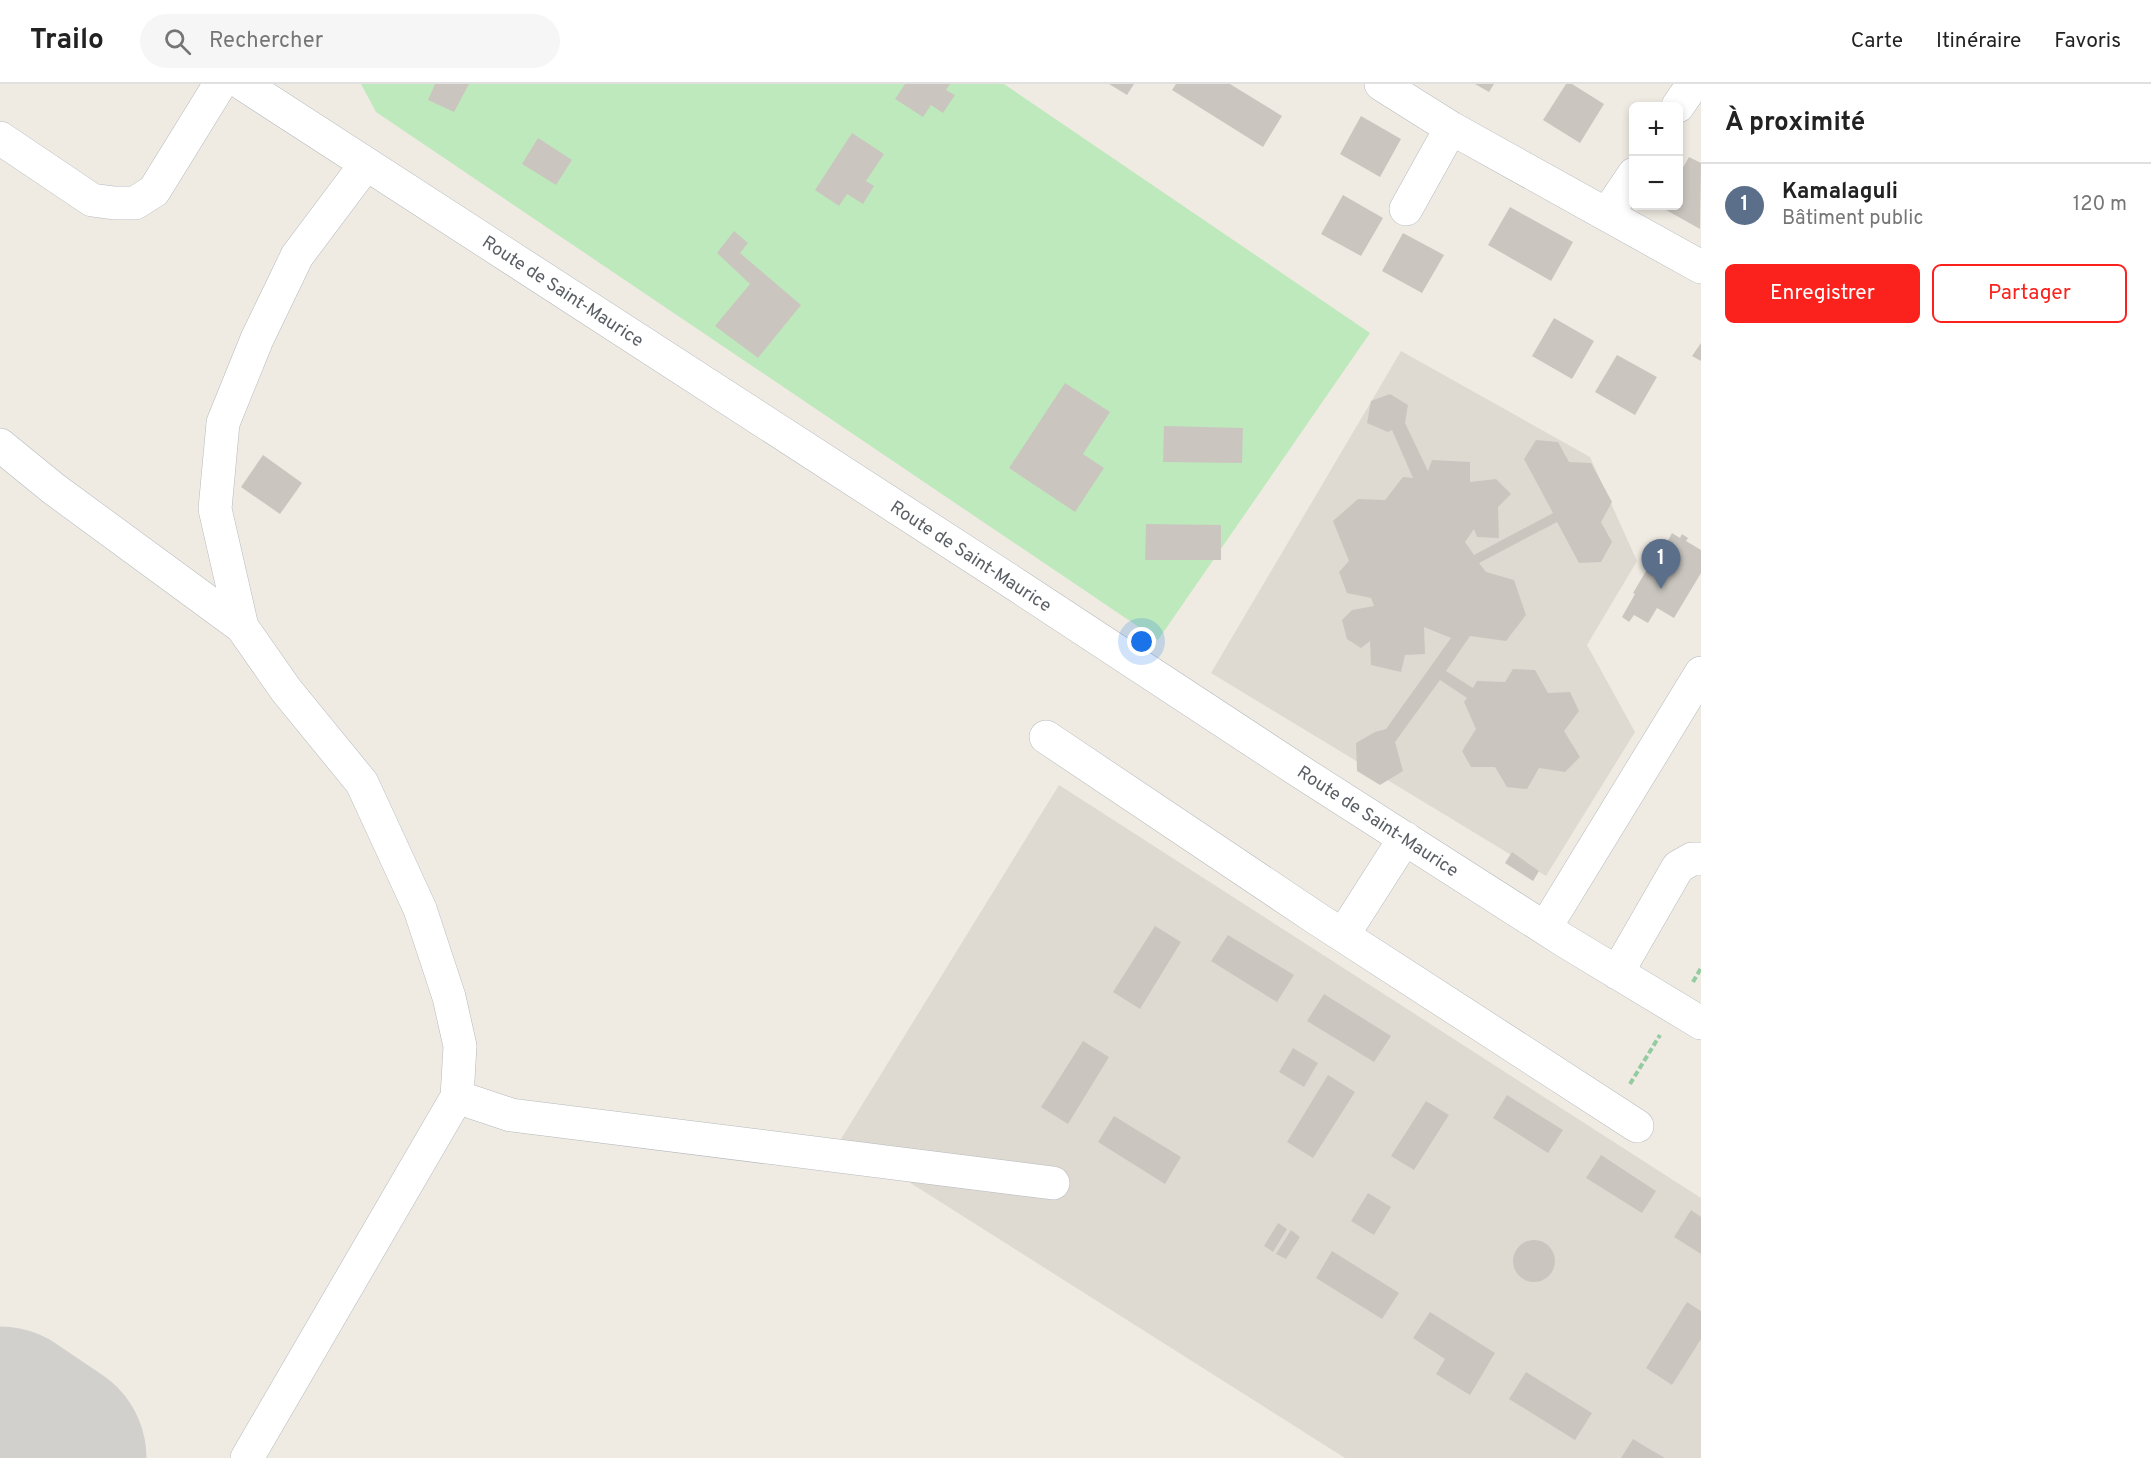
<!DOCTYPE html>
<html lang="fr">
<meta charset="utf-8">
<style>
:root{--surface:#fff;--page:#f6f6f6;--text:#222;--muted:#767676;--line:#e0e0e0;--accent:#fb211c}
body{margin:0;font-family:Overpass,sans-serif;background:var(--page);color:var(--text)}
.controls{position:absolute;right:18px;top:18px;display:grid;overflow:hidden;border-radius:9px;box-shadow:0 3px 9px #0003}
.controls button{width:54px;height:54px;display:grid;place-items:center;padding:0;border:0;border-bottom:2px solid var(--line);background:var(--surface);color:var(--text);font:30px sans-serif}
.you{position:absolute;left:1142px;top:558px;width:21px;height:21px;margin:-15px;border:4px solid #fff;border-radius:50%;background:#1a73e8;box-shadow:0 0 0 9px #1a73e833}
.badge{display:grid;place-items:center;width:39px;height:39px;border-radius:50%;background:var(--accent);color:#fff;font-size:20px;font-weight:700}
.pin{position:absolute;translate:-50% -50px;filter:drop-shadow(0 2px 3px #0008)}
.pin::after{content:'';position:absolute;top:32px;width:21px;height:18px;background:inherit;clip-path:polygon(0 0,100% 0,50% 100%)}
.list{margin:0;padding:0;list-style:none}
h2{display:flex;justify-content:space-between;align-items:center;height:78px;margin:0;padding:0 24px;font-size:26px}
h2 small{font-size:20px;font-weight:400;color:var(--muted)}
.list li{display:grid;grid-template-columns:39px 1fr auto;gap:18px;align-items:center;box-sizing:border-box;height:84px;padding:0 24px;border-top:2px solid var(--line)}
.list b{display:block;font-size:22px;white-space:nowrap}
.list p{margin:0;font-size:20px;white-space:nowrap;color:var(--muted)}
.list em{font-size:20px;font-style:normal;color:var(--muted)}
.actions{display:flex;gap:12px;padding:18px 24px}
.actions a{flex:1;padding:14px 0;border:2px solid var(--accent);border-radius:9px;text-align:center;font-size:21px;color:var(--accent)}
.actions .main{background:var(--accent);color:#fff}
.icon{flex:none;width:33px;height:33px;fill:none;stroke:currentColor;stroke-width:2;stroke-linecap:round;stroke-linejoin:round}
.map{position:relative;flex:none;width:1701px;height:1374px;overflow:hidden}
header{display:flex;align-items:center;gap:36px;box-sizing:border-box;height:84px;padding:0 30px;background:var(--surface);border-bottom:2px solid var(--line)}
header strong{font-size:28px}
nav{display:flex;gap:33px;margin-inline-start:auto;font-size:21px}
.search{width:420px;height:54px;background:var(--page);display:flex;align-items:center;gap:15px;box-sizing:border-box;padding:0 21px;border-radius:33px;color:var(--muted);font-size:22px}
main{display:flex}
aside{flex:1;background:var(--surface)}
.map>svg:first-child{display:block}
.education{fill:#dedad1}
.green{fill:#bee9bc}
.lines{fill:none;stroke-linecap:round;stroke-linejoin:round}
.runway{stroke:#d2d0cc;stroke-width:201}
.building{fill:#cac6bf}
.minor-casing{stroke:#b5b9be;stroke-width:34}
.path{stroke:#94cba0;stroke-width:4;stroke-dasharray:6 3;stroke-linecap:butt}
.minor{stroke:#fff;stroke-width:33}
.labels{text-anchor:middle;stroke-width:4.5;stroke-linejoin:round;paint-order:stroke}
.street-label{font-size:18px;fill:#5a5f65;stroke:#fff}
</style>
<header>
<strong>Trailo</strong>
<div class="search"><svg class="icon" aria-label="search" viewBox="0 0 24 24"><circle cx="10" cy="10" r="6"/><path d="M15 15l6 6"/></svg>Rechercher</div>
<nav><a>Carte</a><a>Itinéraire</a><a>Favoris</a></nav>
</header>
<main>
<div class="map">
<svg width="1701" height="1374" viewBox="0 0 1701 1374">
<rect width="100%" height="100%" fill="#efebe2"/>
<!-- education -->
<path class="education" d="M1401 267 1590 373 1637 477 1587 561 1635 648 1546 792 1211 589Z
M1059 701 1701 1114V1374H1345L841 1055Z"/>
<!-- green -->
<path class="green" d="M361 0H1004L1370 249 1158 556 376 28Z"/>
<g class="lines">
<!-- runway -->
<path class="runway" d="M0 1343 46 1374"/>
</g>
<!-- building -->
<path class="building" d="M435 0H469L454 28 428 16Z
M905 0H950L946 6 955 11 943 29 931 21 923 33 895 15Z
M1109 0H1134L1127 11Z
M1176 0H1230L1282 32 1263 63 1172 6Z
M1475 0H1494L1489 8Z
M1566 0H1572L1604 20 1580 59 1543 36Z
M1361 32 1401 55 1380 93 1340 70Z
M852 49 884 70 866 97 874 102 863 120 847 110 839 122 815 106Z
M538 54 572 76 556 101 522 80Z
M1689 73 1701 79 1700 145 1659 122H1678V92Z
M1343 111 1383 134 1361 172 1321 150Z
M1510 123 1573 158 1551 197 1488 161Z
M734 147 748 159 740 169 801 221 758 274 715 242 750 200 717 169Z
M1403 149 1444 171 1422 209 1382 187Z
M1554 234 1594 257 1572 295 1532 272Z
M1701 259V277L1692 272Z
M1617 271 1657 293 1635 331 1595 308Z
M1065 299 1110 328 1083 370 1104 384 1075 428 1009 384Z
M1390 310 1408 321 1405 339 1428 387 1432 376 1470 378V398L1496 395 1511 410 1498 423 1499 454 1477 453 1474 445 1465 458 1474 471 1553 429 1524 375 1536 356 1558 358 1569 378 1591 379 1612 418 1601 438 1612 458 1601 478 1579 479 1557 438 1479 479 1486 488 1514 496 1526 531 1506 557 1470 552 1446 587 1473 604 1477 597 1505 598 1513 585 1535 586 1548 609 1570 608 1579 627 1564 647 1580 673 1565 688 1539 684 1527 705 1507 703 1495 683H1471L1462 667 1476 645 1464 618 1467 614 1440 596 1395 658 1403 687 1380 701 1357 687 1356 659 1375 648 1386 645 1451 554 1424 543 1425 570 1405 571 1401 588 1371 581 1370 557 1361 564 1347 555 1342 536 1352 526 1374 522 1371 514 1347 509 1339 488 1349 477 1333 437 1358 415 1385 416 1403 393 1413 394 1392 346 1388 348 1367 339 1371 317Z
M1164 342 1243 344 1242 379 1163 378Z
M263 371 302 399 280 430 241 403Z
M1146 440 1221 441V476H1145Z
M1672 449 1680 454 1682 450 1688 454 1686 457 1701 466V489L1674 534 1657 524 1648 539 1634 531 1629 538 1622 533 1635 510 1633 509 1662 460 1665 462Z
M1512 768 1539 787 1533 797 1505 779Z
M1155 842 1181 858 1140 925 1113 908Z
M1228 851 1294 891 1277 918 1211 877Z
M1324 910 1391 952 1374 978 1307 937Z
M1083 957 1109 973 1068 1040 1041 1023Z
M1293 964 1318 979 1304 1003 1279 988Z
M1328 991 1355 1008 1313 1074 1287 1058Z
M1507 1011 1563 1046 1548 1069 1493 1034Z
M1426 1017 1449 1031 1414 1086 1391 1072Z
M1114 1032 1181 1073 1165 1100 1098 1058Z
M1601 1071 1656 1107 1642 1129 1586 1094Z
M1368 1109 1391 1123 1374 1151 1351 1137Z
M1691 1126 1701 1133V1170L1674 1153Z
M1278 1139 1287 1145 1273 1168 1264 1162Z
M1291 1146 1300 1153 1286 1175 1276 1170Z
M1513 1177a21 21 0 1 1 42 0a21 21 0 1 1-42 0Z
M1332 1167 1399 1209 1382 1235 1316 1194Z
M1687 1218 1701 1227V1255L1672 1301 1646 1284Z
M1430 1228 1495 1269 1470 1311 1436 1290 1445 1275 1413 1254Z
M1526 1288 1592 1329 1575 1356 1509 1315Z
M1633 1355 1646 1363 1665 1374H1621Z"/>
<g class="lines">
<defs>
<path id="minor" d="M243 0 1018 502 1304 690 1565 857 1701 939
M1381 0 1451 44 1701 183
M1678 22 1693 0
M0 54 92 116 114 119H135L154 107 220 0
M1406 125 1451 44
M1607 130 1634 90
M0 361 54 405 242 543
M1046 653 1316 834 1637 1042
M1545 844 1701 589
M1343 851 1405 754
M1617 889 1678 783 1692 775H1701
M457 1013 511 1031 1053 1099
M247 1374 457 1013 460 962 449 913 420 825 362 699 286 606 242 543 215 425 223 339 257 255 297 172 366 80"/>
</defs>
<!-- minor casing -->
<use href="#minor" class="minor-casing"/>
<!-- path -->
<path class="path" d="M1693 898 1701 884
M1630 1000 1660 951"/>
<!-- minor -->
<use href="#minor" class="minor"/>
</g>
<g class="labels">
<!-- street labels -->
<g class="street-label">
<text transform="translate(563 207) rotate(33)" y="6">Route de Saint-Maurice</text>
<text transform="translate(971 472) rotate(33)" y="6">Route de Saint-Maurice</text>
<text transform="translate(1378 737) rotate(33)" y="6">Route de Saint-Maurice</text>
</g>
</g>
</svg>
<div class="controls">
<button>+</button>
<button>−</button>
</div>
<div class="you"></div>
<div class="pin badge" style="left:1661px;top:505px;background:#5c6f8a">1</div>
</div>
<aside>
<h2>À proximité<small></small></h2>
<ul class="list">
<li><span class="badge" style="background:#5c6f8a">1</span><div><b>Kamalaguli</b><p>Bâtiment public</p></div><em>120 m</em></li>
</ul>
<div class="actions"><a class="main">Enregistrer</a><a>Partager</a></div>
</aside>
</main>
